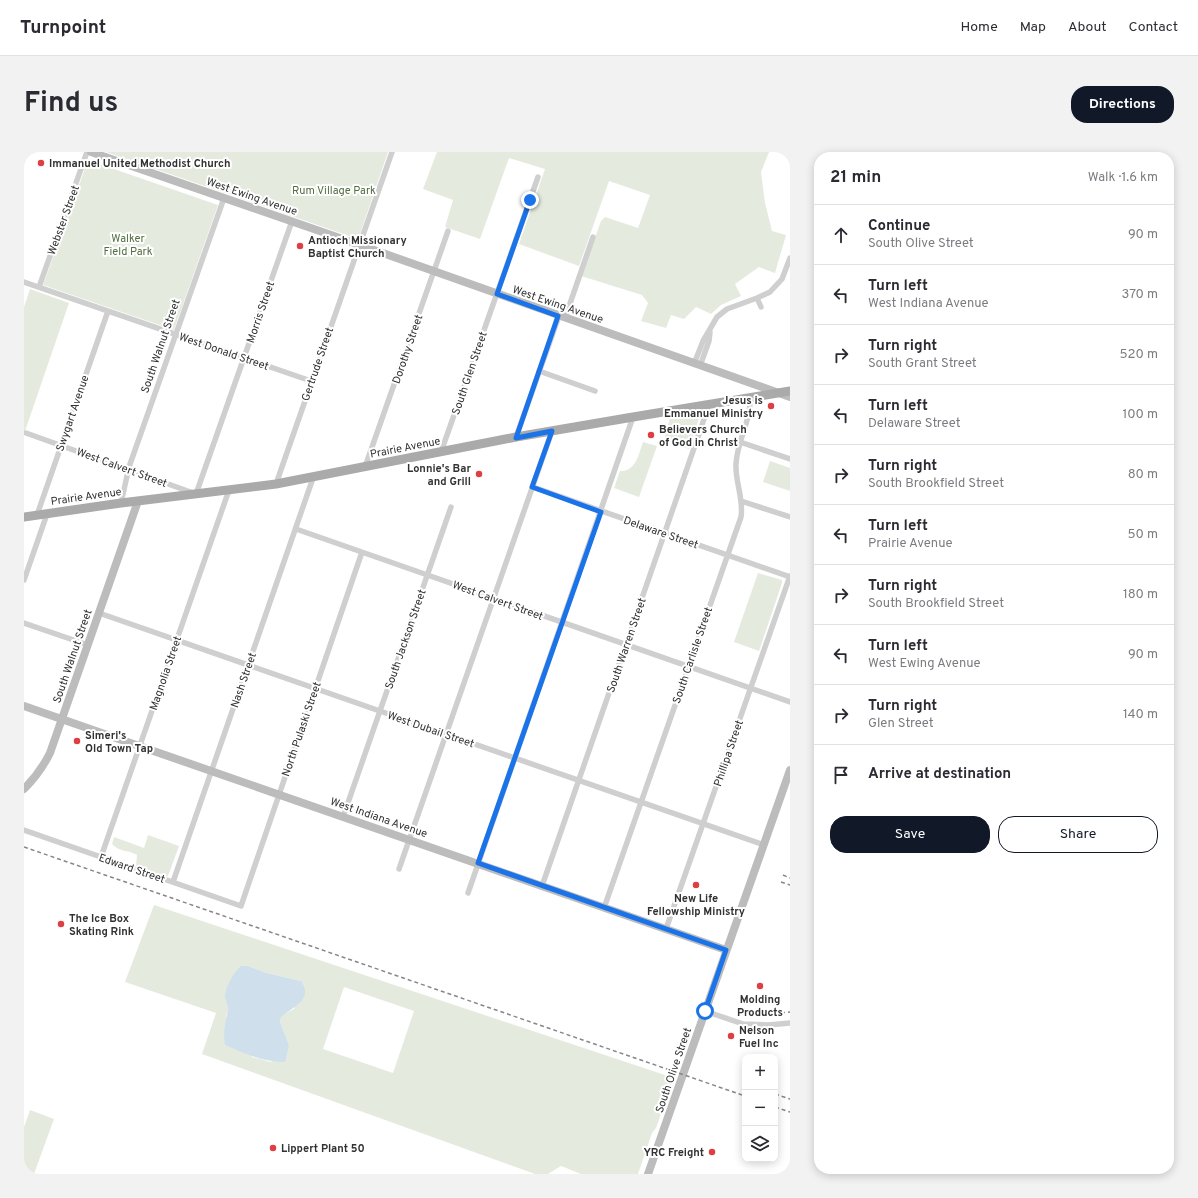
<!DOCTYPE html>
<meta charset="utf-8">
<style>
:root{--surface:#fff;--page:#f2f2f3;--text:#2b2b33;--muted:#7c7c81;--line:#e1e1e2;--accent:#111827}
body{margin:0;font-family:Overpass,sans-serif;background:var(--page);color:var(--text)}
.controls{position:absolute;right:12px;bottom:12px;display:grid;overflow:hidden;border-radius:8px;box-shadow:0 2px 10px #0003}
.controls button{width:36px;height:36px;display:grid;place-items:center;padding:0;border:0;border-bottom:1px solid var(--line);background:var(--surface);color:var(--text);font:20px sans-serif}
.stop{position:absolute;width:12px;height:12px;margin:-9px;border:3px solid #1a73e8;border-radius:50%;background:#fff}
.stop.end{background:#1a73e8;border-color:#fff;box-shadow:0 1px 4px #0008}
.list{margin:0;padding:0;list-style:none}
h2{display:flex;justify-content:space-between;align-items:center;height:52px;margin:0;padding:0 16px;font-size:17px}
h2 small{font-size:13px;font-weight:400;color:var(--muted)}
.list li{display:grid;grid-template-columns:26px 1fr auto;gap:12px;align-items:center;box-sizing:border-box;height:60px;padding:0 16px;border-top:1px solid var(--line)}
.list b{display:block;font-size:15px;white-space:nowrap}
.list p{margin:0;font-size:13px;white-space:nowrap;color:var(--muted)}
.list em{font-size:13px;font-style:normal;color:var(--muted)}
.actions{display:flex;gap:8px;padding:12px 16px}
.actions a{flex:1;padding:9px 0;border:1px solid var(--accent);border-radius:16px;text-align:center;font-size:14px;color:var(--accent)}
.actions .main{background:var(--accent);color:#fff}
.icon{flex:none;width:22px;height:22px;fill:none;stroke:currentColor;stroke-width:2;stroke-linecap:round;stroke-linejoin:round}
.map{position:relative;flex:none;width:766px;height:1022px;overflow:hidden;border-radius:16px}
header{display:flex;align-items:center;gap:24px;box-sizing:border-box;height:56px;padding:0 20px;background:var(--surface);border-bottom:1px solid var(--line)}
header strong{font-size:19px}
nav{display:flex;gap:22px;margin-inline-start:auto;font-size:14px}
.intro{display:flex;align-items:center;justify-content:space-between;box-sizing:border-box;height:96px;padding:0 24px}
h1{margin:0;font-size:28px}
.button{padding:10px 18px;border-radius:16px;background:var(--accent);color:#fff;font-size:14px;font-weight:700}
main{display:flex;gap:24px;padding:0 24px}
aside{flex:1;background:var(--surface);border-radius:16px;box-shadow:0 2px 10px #0003}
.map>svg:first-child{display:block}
.green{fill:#e4ebde;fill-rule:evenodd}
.water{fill:#cfdfec}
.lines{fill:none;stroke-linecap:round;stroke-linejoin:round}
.street{stroke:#cfcfcf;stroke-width:5.5}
.secondary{stroke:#bcbcbc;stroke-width:8}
.primary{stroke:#aaa;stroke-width:9}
.rail{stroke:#878787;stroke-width:1.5;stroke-dasharray:4 3;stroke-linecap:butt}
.route{stroke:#1a73e8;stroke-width:5}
.poi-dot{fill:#de3f43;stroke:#fff;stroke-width:1.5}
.labels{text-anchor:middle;stroke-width:4;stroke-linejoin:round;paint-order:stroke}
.poi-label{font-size:11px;font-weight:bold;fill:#323232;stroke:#fff;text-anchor:start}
.park-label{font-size:11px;fill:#536d40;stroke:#fff}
.street-label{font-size:11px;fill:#323232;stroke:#fff}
</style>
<header>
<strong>Turnpoint</strong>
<nav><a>Home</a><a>Map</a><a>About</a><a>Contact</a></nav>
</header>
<div class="intro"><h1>Find us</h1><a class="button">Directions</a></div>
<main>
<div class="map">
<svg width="766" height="1022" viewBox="0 0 766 1022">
<rect width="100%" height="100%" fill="#fff"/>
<!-- green -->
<path class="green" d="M82 0H364L335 85 331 86Z
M413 0H745L737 20 741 51 748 79 762 83 751 121 735 115 711 132 717 144 697 153 687 162 672 155 660 167 647 163 642 176 617 169 624 151 618 143 557 124 577 69 581 65 614 76 626 43 585 29 555 114 495 92 521 17 485 6 456 87 421 75 429 48 399 37Z
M64 8 194 53 150 178 19 133Z
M6 137 45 151 0 282V155Z
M678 257 665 297 640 288 647 262Z
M619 290 633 294 615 345 590 336 596 319C612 320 615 301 619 290Z
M746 309 766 316V339L739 330Z
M734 421 758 428V431L735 499 710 490Z
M124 683 155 694 144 724 142 725 112 714 113 703C103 697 97 701 88 692L90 685 120 696Z
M130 753 650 926 632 976 628 981 614 1022H557L537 1014 524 1022H511L178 902 192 861 101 830ZM224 814 243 821 277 829 270 857 257 864 256 870 265 893 247 910 228 905 202 864ZM320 835 390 859 369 921 299 897Z
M6 958 30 967 10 1022H0V975Z"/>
<!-- water -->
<path class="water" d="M217 814H224L243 821 277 829C290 847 269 855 257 865L256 870 265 893 261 910C238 910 222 902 201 893 199 880 201 871 204 859 205 854 201 849 201 843 202 834 210 820 217 814Z"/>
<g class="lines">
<!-- street -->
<path class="street" d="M0 130 287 229
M15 135 63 0
M733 146 737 155
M541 166 569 85
M670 212 679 189 693 165 703 157 733 146 746 140 758 127 766 106
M676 214 685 189 686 180
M515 219 571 239
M2 281 172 342 268 69
M492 285 535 164
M716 290 766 307
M417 300 514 25
M341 315 424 79
M252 332 368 0
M509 335 766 425
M717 349 766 365
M97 351 105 315 200 46
M13 363 84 159
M272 377 766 550
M0 428 23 362
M75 461 740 693
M0 471 64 493
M319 665 427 355
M0 678 217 754 338 400
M77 705 205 338
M375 717 528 279
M149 730 289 326
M518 734 676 279 683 258 684 252
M444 741 609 265
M580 756 717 365C720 347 711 330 712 312 713 289 727 269 726 246
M642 777 766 424
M681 859 719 872 744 873 766 871"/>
<!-- secondary -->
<path class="secondary" d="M67 0 336 93 766 245
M0 554 702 798
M0 637C11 626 19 615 26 601L114 349
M624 1022 766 618"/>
<!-- primary -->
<path class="primary" d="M0 365 97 351 252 332 492 285 609 265 766 239"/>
<!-- rail -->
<path class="rail" d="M0 695 721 944
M759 723 766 726
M757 730 766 733
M743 862 766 860
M751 942 766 947
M751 955 766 960"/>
</g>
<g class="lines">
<!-- route -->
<path class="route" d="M506 48 473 142 534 164 492 286 528 279 508 335 577 360 454 711 702 798 681 859"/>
</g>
<!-- markers -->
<g class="poi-dot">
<circle cx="17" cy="11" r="4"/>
<circle cx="276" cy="94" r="4"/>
<circle cx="747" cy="254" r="4"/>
<circle cx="627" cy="283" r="4"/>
<circle cx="455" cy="322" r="4"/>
<circle cx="53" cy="589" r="4"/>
<circle cx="672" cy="733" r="4"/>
<circle cx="37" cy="772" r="4"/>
<circle cx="736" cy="834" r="4"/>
<circle cx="707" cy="884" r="4"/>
<circle cx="249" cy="996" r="4"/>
<circle cx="688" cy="1000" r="4"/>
</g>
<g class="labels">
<!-- poi labels -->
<g class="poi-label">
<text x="25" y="15">Immanuel United Methodist Church</text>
<text x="284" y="92">Antioch Missionary<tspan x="284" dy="13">Baptist Church</tspan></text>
<text x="739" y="252" text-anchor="end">Jesus is<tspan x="739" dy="13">Emmanuel Ministry</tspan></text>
<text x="635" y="281">Believers Church<tspan x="635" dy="13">of God in Christ</tspan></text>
<text x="447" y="320" text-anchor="end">Lonnie's Bar<tspan x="447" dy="13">and Grill</tspan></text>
<text x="61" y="587">Simeri's<tspan x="61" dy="13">Old Town Tap</tspan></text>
<text x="672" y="750" text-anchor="middle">New Life<tspan x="672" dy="13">Fellowship Ministry</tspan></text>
<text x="45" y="770">The Ice Box<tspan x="45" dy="13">Skating Rink</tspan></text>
<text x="736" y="851" text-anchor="middle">Molding<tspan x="736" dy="13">Products</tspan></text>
<text x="715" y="882">Nelson<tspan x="715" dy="13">Fuel Inc</tspan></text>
<text x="257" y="1000">Lippert Plant 50</text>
<text x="680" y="1004" text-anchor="end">YRC Freight</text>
</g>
<!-- park labels -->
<g class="park-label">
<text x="310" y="42">Rum Village Park</text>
<text x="104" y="90">Walker<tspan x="104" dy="13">Field Park</tspan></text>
</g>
<!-- street labels -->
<g class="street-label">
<text transform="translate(228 44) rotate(19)" y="4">West Ewing Avenue</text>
<text transform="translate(39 68) rotate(-70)" y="4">Webster Street</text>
<text transform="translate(534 152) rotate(19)" y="4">West Ewing Avenue</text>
<text transform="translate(236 160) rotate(-71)" y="4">Morris Street</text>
<text transform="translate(136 194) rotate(-71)" y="4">South Walnut Street</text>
<text transform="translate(383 197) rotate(-71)" y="4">Dorothy Street</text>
<text transform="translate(200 199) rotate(19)" y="4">West Donald Street</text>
<text transform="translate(293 212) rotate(-71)" y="4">Gertrude Street</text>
<text transform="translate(445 221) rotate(-71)" y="4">South Glen Street</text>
<text transform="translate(48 261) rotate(-71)" y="4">Swygart Avenue</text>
<text transform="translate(381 295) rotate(-11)" y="4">Prairie Avenue</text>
<text transform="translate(98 315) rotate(20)" y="4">West Calvert Street</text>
<text transform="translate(62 344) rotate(-8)" y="4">Prairie Avenue</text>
<text transform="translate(637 380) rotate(19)" y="4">Delaware Street</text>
<text transform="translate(474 448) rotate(20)" y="4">West Calvert Street</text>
<text transform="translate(381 487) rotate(-71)" y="4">South Jackson Street</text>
<text transform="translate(602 493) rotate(-71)" y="4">South Warren Street</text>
<text transform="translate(668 503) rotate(-71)" y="4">South Carlisle Street</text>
<text transform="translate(48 504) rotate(-71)" y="4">South Walnut Street</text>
<text transform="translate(141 521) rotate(-71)" y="4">Magnolia Street</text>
<text transform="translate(219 528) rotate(-71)" y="4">Nash Street</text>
<text transform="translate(277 577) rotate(-71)" y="4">North Pulaski Street</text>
<text transform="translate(407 577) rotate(19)" y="4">West Dubail Street</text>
<text transform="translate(704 601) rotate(-71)" y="4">Phillipa Street</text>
<text transform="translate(355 665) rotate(19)" y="4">West Indiana Avenue</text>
<text transform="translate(108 716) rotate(19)" y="4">Edward Street</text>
<text transform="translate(649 918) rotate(-71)" y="4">South Olive Street</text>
</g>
</g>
</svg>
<div class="controls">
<button>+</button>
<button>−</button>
<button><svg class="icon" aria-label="layers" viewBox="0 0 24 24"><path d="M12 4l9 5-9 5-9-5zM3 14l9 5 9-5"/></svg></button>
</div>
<div class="stop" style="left:681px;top:859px"></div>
<div class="stop end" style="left:506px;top:48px"></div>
</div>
<aside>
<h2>21 min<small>Walk · 1.6 km</small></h2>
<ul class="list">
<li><svg class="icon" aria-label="ahead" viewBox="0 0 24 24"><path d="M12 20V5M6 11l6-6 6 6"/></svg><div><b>Continue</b><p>South Olive Street</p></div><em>90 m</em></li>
<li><svg class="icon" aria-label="left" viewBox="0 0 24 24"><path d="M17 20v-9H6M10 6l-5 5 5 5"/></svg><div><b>Turn left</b><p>West Indiana Avenue</p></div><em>370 m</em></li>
<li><svg class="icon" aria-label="right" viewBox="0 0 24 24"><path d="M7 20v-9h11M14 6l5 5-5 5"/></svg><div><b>Turn right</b><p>South Grant Street</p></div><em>520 m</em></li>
<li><svg class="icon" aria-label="left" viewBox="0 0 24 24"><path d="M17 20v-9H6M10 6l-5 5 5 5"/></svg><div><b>Turn left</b><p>Delaware Street</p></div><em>100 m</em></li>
<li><svg class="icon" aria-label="right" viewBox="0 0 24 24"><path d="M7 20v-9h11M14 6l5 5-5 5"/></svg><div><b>Turn right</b><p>South Brookfield Street</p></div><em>80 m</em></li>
<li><svg class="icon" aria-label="left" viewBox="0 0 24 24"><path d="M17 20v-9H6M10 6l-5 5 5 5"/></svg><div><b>Turn left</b><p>Prairie Avenue</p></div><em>50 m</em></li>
<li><svg class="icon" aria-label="right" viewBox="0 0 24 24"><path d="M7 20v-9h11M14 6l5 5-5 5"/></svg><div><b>Turn right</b><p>South Brookfield Street</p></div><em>180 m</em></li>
<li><svg class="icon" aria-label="left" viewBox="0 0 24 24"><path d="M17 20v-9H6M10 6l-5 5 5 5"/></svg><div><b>Turn left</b><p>West Ewing Avenue</p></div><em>90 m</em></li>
<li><svg class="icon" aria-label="right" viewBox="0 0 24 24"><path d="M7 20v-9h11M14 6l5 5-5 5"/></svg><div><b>Turn right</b><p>Glen Street</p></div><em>140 m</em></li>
<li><svg class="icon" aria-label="arrive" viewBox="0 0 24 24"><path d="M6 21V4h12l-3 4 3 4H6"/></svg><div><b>Arrive at destination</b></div></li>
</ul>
<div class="actions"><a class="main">Save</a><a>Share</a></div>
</aside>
</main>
